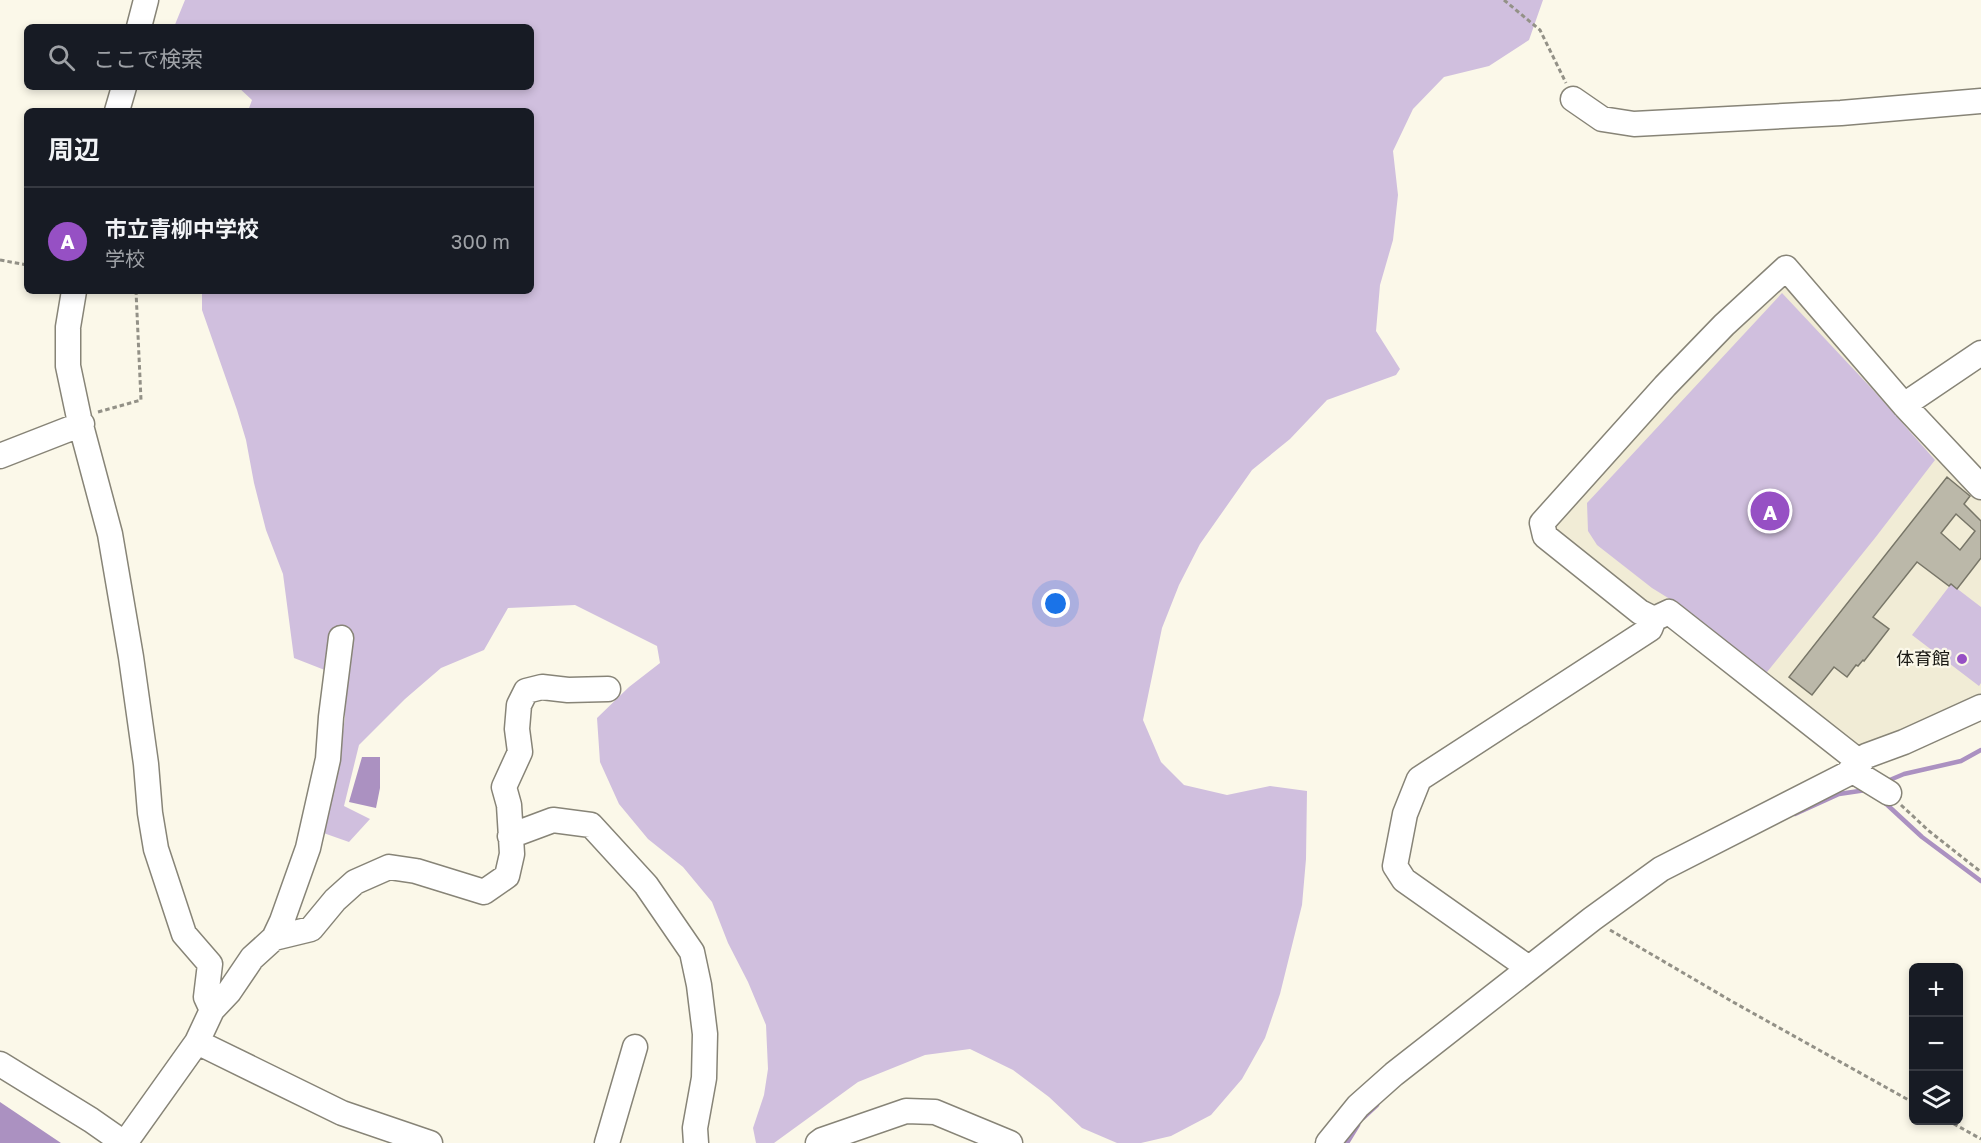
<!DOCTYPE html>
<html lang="ja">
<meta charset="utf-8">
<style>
:root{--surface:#171b24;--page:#20242c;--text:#f1f3f6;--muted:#9ea1a6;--line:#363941;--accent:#9650c4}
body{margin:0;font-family:"Golos Text","Noto Sans JP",sans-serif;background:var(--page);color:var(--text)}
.controls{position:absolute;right:18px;bottom:18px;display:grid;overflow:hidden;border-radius:9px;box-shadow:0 3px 9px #0003}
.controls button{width:54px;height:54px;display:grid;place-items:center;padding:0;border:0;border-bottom:2px solid var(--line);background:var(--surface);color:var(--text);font:30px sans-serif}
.you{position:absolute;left:1056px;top:604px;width:21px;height:21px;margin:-15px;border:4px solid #fff;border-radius:50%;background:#1a73e8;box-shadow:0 0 0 9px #1a73e833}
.badge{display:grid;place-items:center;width:39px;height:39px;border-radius:50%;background:var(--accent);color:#fff;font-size:20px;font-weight:700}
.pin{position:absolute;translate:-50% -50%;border:3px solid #fff;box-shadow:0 2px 6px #0006}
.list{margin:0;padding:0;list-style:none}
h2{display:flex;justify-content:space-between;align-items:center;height:78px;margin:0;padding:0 24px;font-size:26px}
h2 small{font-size:20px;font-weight:400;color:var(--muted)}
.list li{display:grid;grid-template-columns:39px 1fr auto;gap:18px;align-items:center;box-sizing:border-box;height:108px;padding:0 24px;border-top:2px solid var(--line)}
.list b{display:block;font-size:22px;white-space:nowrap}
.list p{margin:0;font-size:20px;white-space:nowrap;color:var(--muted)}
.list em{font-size:20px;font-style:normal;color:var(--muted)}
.icon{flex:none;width:33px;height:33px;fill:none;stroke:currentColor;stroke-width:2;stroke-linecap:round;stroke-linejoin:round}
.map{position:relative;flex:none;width:1981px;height:1143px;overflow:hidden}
.search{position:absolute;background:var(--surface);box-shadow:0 3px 9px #0003;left:24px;top:24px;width:510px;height:66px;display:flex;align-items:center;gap:15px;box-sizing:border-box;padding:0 21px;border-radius:9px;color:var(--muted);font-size:22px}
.panel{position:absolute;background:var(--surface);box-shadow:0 3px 9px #0003;left:24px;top:108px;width:510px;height:186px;border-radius:9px}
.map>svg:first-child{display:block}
.built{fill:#f1ecd6}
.green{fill:#d0bfde}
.water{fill:#ab91c1}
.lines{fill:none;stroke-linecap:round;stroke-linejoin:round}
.stream{stroke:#ab91c1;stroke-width:4.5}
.building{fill:#bbb8a9;stroke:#787668;stroke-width:1.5;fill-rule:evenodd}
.minor-casing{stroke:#878477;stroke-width:27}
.path{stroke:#939187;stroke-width:3;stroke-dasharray:4.5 3;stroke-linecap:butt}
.minor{stroke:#fff;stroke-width:24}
.poi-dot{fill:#9650c4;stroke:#fbf8e9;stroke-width:2}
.labels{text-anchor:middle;stroke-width:4.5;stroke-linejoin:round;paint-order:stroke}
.poi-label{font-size:18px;fill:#1a1914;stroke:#fbf8e9;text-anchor:end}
</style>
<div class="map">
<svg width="1981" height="1143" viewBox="0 0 1981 1143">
<rect width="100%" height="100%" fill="#fbf8e9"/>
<!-- built -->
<path class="built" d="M1786 278 1981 497V698L1863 750 1644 608 1548 532 1647 413Z"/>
<!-- green -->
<path class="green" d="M185 0H1543L1529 40 1489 66 1444 77 1413 109 1393 151 1398 195 1393 240 1380 285 1376 331 1400 369 1396 375 1327 400 1290 439 1252 470 1200 544 1179 585 1162 628 1143 720 1161 762 1184 785 1227 795 1270 786 1307 791 1306 859 1302 905 1280 994 1265 1038 1242 1079 1211 1115 1171 1136 1141 1143H1117L1082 1128 1049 1097 1013 1070 970 1049 925 1055 858 1082 774 1143H756L753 1128 764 1095 768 1069 766 1025 748 982 728 943 712 902 683 867 648 839 619 804 600 762 597 718 629 687 660 663 657 646 575 605 508 608 484 650 441 668 405 699 359 745 344 806 370 819 349 842 315 830 336 784 345 717 340 676 294 658 283 574 266 530 254 483 246 440 237 410 202 310V291H531V111H248L252 100 238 87H531V27H174Z
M1782 293 1874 391 1935 460 1875 538 1763 677 1673 601 1652 588 1597 545 1588 531 1587 503Z
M1951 584 1981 607V683L1979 686 1912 635Z"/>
<!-- water -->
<path class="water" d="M362 757H380V788L376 808 349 802Z
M0 1102 61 1143H0Z"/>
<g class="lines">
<!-- stream -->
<path class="stream" d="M1885 782 1904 774 1961 761 1981 750
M1883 801 1922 837 1981 881
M1795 814 1839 794 1866 790
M1363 1118 1377 1105
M1347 1143 1358 1125"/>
</g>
<!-- building -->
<path class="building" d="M1947 477 1970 496 1964 504 1981 521V558L1957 589 1951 584 1949 586 1917 562 1873 617 1889 629 1864 661 1863 660 1858 666 1856 665 1847 677 1834 667 1812 695 1789 677ZM1956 514 1975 531 1960 550 1941 533Z"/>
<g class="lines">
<defs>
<path id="minor" d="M139 27 146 0
M1573 99 1602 119 1634 124 1841 113 1981 101
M117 111 124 87
M74 291 68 327V366L79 418 110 534 131 657 146 764 150 813 156 849 184 934 210 964 206 997 212 1010 197 1042 125 1143
M1904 405 1981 353
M0 456 82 424
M1654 619 1640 612 1545 536 1542 523 1665 386 1724 325 1786 268 1904 405 1981 487
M510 836 553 820 591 825 646 885 692 952 699 985 705 1034 704 1078 695 1128 696 1143
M274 938 311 929 335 900 355 882 389 867 416 871 484 892 507 876 512 854 509 805 504 787 520 752 517 729 519 705 526 691 542 687 568 690 608 689
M1526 970 1523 964 1404 880 1395 866 1405 814 1419 779 1650 629 1654 619 1669 612 1852 756 1853 771 1889 793
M212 1010 229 992 252 958 274 938 282 921 308 848 328 759 331 717 341 638
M197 1042 342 1113 430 1143
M0 1064 91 1120 124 1143
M607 1143 635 1047
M818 1143 822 1140 906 1111 935 1112 1010 1143
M1328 1143 1358 1106 1394 1074 1592 919 1661 869 1853 771 1866 756 1904 742 1981 707"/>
</defs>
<!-- minor casing -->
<use href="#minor" class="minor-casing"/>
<!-- path -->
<path class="path" d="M1504 0 1540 30 1566 83
M0 260 27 265
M98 412 141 400 136 291
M1901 805 1929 831 1981 872
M1610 930 1733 1002 1914 1103
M1947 1120 1981 1139"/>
<!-- minor -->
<use href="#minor" class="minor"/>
</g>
<!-- markers -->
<circle class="poi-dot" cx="1962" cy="659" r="6"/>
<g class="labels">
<!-- poi labels -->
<g class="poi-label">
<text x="1950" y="665">体育館</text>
</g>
</g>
</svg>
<div class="controls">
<button>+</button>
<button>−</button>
<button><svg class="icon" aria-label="layers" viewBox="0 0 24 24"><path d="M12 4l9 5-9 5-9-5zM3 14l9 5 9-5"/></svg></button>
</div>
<div class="you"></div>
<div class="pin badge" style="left:1770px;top:511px">A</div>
<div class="search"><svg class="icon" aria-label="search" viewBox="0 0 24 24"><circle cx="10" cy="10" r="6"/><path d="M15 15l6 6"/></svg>ここで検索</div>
<section class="panel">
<h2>周辺<small></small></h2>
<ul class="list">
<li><span class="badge">A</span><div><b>市立青柳中学校</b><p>学校</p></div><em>300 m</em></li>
</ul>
</section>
</div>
